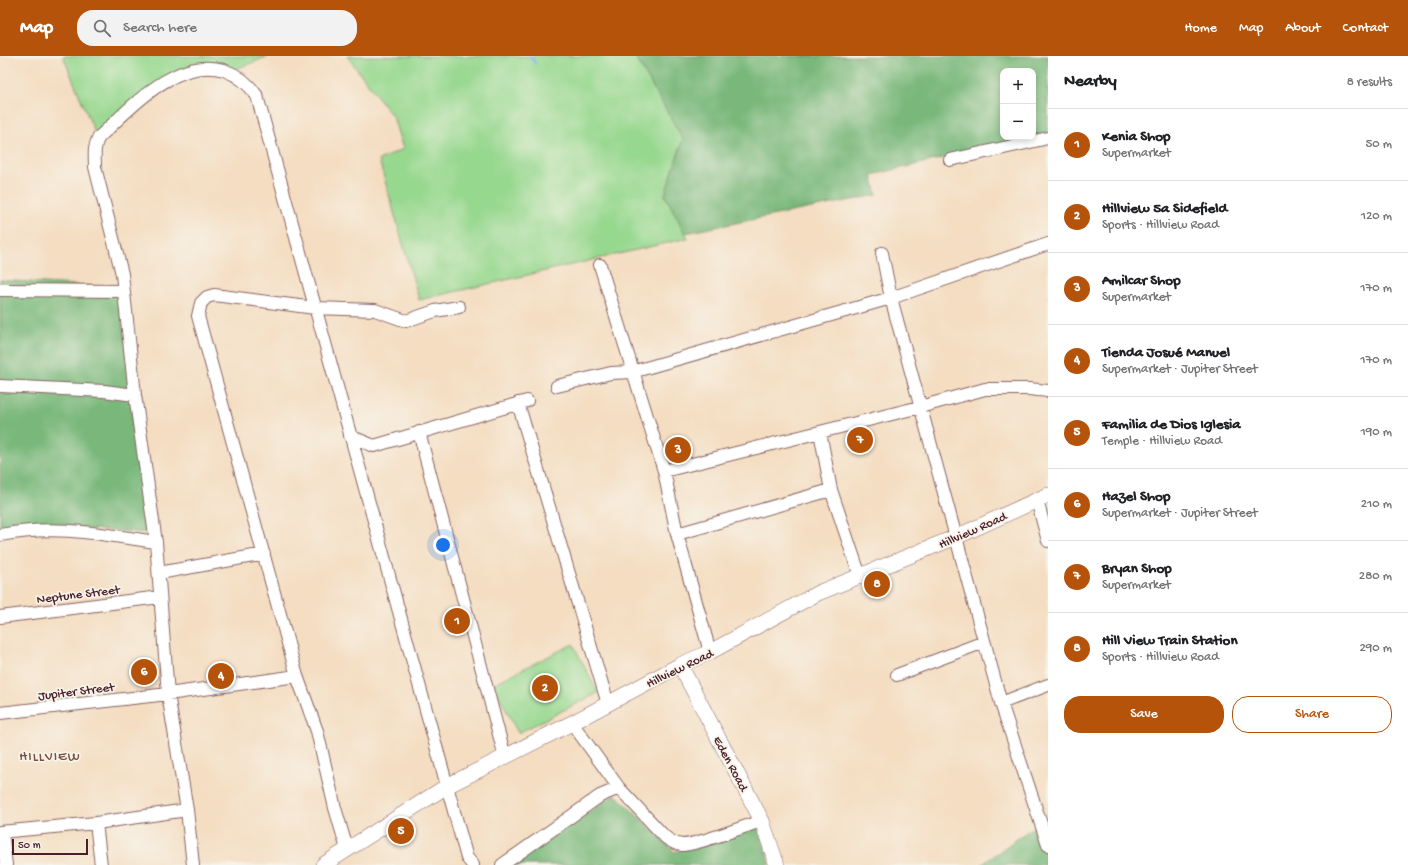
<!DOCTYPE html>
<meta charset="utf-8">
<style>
:root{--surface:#fff;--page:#f2f2f2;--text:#202124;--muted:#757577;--line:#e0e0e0;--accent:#b45309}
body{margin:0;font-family:"Gochi Hand",sans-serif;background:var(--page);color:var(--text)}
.controls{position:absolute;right:12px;top:12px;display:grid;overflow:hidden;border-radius:8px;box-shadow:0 2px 6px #0003}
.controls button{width:36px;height:36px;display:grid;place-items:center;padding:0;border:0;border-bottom:1px solid var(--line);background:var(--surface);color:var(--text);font:20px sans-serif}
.scale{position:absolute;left:12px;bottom:10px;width:76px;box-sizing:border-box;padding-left:4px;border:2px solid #4a1f2b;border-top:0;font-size:11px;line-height:14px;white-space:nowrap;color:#4a1f2b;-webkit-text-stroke:3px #f7f3e8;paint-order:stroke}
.you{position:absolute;left:443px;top:489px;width:14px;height:14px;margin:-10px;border:3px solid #fff;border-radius:50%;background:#1a73e8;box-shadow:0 0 0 6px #1a73e833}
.badge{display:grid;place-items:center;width:26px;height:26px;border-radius:50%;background:var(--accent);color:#fff;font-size:13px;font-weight:700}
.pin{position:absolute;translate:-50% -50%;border:2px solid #fff;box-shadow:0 1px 4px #0006}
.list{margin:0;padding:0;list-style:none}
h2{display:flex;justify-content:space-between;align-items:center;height:52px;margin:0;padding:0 16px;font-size:17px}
h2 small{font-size:13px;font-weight:400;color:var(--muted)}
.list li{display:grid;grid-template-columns:26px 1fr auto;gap:12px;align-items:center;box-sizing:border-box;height:72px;padding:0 16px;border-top:1px solid var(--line)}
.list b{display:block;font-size:15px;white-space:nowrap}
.list p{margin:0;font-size:13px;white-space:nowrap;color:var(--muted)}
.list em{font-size:13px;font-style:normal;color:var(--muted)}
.actions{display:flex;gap:8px;padding:12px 16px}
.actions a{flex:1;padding:9px 0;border:1px solid var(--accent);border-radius:16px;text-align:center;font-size:14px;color:var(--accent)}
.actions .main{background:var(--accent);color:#fff}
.icon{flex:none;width:22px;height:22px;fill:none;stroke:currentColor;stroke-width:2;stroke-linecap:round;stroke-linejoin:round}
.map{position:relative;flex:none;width:1048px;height:809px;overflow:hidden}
header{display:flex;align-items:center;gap:24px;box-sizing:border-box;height:56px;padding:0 20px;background:var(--accent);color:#fff}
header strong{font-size:19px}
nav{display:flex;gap:22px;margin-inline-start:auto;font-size:14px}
.search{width:280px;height:36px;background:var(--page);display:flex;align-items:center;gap:10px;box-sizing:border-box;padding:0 14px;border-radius:16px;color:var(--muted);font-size:15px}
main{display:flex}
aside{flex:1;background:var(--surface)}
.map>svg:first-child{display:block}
.green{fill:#97d88f;stroke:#707c5d}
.forest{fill:#79b87a;stroke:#626c52}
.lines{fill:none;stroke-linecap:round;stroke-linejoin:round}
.stream{stroke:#6cb2e3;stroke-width:3}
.minor-casing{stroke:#866260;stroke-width:14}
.tertiary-casing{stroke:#866260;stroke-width:16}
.minor{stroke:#fff;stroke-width:12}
.tertiary{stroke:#fff;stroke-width:15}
.labels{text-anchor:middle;stroke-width:3.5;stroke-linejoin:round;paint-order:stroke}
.street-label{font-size:13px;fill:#4a1f2b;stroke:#f7f3e8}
.neighbourhood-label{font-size:14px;letter-spacing:1px;fill:#7c5042;stroke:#f7f3e8}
</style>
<header>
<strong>Map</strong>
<div class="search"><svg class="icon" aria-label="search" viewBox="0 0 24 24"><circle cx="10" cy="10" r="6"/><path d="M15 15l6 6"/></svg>Search here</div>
<nav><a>Home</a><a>Map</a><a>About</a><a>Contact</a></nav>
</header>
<main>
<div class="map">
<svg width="1048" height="809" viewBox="0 0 1048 809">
<rect width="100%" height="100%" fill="#f7f3e8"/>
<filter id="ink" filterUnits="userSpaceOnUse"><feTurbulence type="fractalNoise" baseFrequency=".025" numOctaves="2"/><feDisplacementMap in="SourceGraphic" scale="8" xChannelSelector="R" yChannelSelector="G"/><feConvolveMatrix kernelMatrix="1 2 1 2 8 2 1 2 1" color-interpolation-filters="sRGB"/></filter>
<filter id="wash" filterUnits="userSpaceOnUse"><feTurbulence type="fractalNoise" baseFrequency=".012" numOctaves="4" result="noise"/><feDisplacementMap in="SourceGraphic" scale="16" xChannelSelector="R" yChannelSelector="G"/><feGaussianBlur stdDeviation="0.9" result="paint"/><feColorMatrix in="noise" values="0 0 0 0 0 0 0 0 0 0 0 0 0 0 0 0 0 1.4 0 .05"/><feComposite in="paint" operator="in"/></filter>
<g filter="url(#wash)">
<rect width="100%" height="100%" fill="#f4ddc1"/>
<!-- green -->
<path class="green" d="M63 0H269L231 15 183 13 95 77Z
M347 0H635L683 83 665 139 688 182 419 244 379 104 403 93 393 61Z
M573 588 598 637 518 677 493 628Z"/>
<!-- forest -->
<path class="forest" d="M635 0H1048V77L1033 81V15H1003V81H1032L872 119 877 139 685 177 665 139 683 83Z
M0 224 118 232 149 477 30 469 0 476Z
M615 738 675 796 757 769 771 809H512Z
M1048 764V809H981L1040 766Z"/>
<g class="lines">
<!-- stream -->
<path class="stream" d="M530 0 535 7"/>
</g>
</g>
<g filter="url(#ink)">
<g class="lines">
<defs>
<path id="minor" d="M950 104 1048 82
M882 197 891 242 1001 647 1048 789
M600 209 664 415 677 478 710 596
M0 234 123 235
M0 330 104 335 135 339
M557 330 611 317 632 316 891 242 1048 188
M518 347 608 648
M419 376 505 701
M820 376 831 434 860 520
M350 380 374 390 527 345
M664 415 920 351 985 333H1029L1048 335
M1037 444 1048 485
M677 478 831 434
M0 479C56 468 101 478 156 486
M159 517 264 498
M0 561 160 541
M897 619 984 586
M1001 647 1048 629
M0 657 168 638 297 620
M572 667 619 732 665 781C670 785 675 788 682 789 698 789 744 770 762 765
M96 767 101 809
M0 776 96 767 187 754
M2 776 6 809
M347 793 335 752 317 675 297 620 198 260 201 247 207 241 214 239 315 252 375 254 406 265 435 255 459 251
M193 809 187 754 168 638 156 486 135 339 122 218 95 111C95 100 93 91 99 81 131 52 176 0 224 14 238 19 249 28 257 40L447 730 467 802 473 809
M502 809 600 740 619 732"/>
<path id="tertiary" d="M680 609 762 765 777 809
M323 809 447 730 572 667 680 609 710 596 818 537 956 481 1048 439"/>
</defs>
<!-- minor casing -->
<use href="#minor" class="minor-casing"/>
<!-- tertiary casing -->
<use href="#tertiary" class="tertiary-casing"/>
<!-- minor -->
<use href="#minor" class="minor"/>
<!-- tertiary -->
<use href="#tertiary" class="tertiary"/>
</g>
</g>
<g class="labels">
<!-- street labels -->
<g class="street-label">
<text transform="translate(972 473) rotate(-24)" y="5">Hillview Road</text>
<text transform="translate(78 537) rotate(-7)" y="5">Neptune Street</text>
<text transform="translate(679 611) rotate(-26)" y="5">Hillview Road</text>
<text transform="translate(76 634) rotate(-7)" y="5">Jupiter Street</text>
<text transform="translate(732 707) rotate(62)" y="5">Eden Road</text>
</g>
<!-- neighbourhood labels -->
<g class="neighbourhood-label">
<text x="50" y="704">HILLVIEW</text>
</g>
</g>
</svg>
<div class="controls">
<button>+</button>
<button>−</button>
</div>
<div class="scale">50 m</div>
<div class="you"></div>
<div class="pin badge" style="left:457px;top:565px">1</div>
<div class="pin badge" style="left:545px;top:632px">2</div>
<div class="pin badge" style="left:678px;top:394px">3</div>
<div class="pin badge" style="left:221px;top:620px">4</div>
<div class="pin badge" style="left:401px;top:775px">5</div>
<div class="pin badge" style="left:144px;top:616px">6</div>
<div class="pin badge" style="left:860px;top:384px">7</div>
<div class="pin badge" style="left:877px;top:528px">8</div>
</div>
<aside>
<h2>Nearby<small>8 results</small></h2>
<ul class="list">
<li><span class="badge">1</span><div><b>Kenia Shop</b><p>Supermarket</p></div><em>50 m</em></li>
<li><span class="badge">2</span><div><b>Hillview 5a Sidefield</b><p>Sports · Hillview Road</p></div><em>120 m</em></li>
<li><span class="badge">3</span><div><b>Amilcar Shop</b><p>Supermarket</p></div><em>170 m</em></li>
<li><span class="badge">4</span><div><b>Tienda Josué Manuel</b><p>Supermarket · Jupiter Street</p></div><em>170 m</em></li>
<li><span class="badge">5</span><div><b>Familia de Dios Iglesia</b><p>Temple · Hillview Road</p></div><em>190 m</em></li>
<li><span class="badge">6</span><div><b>Hazel Shop</b><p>Supermarket · Jupiter Street</p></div><em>210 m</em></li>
<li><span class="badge">7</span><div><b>Bryan Shop</b><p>Supermarket</p></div><em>280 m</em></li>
<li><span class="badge">8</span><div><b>Hill View Train Station</b><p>Sports · Hillview Road</p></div><em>290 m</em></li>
</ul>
<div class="actions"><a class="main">Save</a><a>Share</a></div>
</aside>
</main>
